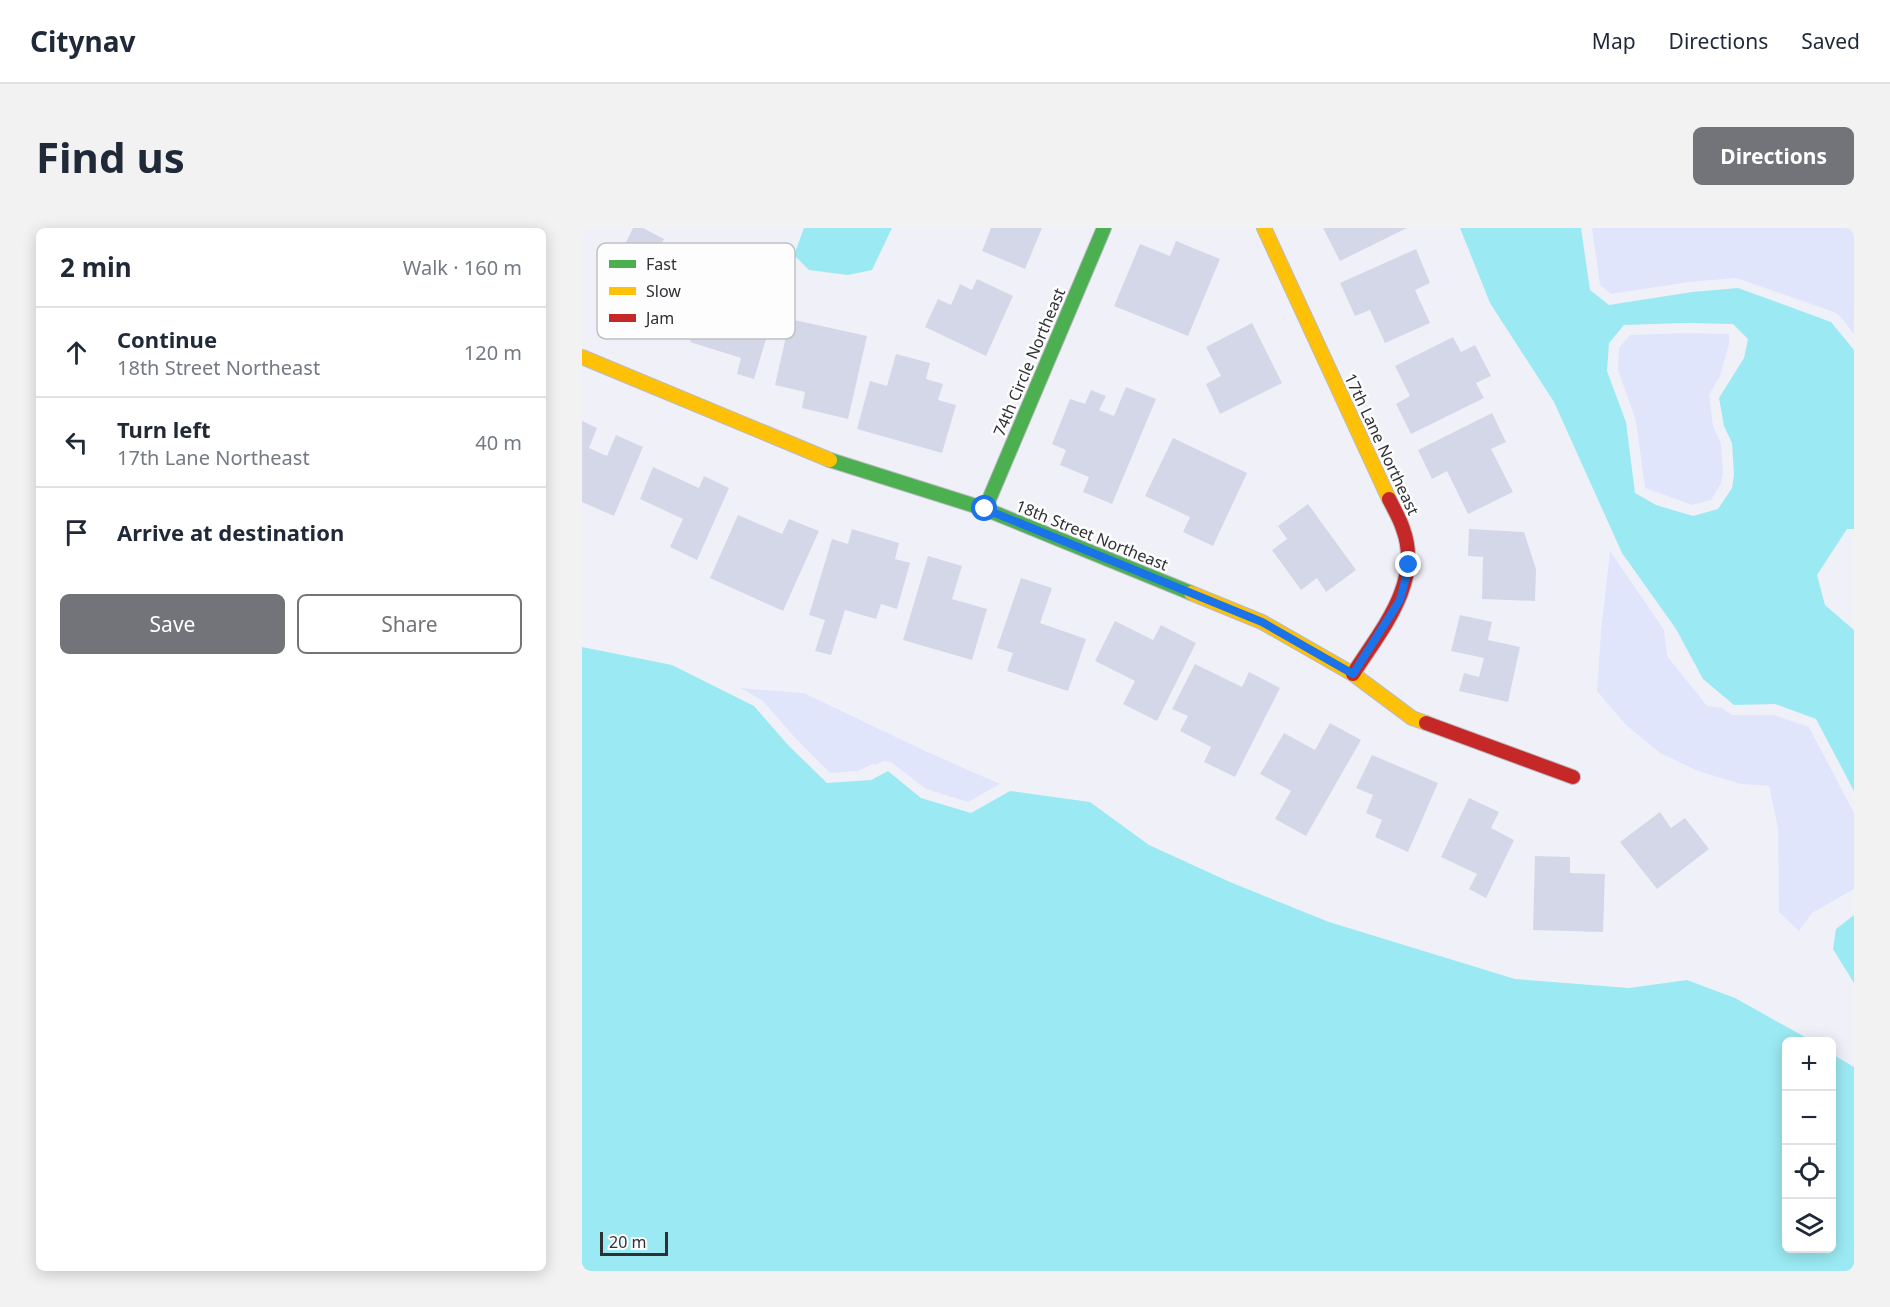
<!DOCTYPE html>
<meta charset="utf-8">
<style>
:root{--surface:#fff;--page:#f2f2f3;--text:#1f2937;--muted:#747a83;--line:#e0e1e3;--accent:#737479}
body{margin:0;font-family:"Noto Sans",sans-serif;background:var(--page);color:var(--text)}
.controls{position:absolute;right:18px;bottom:18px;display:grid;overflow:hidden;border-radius:9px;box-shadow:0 3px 15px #0003}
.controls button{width:54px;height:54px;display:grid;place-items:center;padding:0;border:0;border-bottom:2px solid var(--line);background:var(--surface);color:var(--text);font:30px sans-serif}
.scale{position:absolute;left:18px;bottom:15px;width:68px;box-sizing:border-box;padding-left:6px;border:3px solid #2f3035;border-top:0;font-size:16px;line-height:21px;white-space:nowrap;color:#2f3035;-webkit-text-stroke:4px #fdfdfd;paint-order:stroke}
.stop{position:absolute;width:18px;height:18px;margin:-14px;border:4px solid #1a73e8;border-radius:50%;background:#fff}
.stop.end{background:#1a73e8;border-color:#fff;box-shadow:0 2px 6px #0008}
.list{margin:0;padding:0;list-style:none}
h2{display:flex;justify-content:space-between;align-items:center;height:78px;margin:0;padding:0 24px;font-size:26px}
h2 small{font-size:20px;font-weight:400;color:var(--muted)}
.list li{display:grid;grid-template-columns:39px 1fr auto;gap:18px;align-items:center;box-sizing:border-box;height:90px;padding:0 24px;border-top:2px solid var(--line)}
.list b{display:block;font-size:22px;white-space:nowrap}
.list p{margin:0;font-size:20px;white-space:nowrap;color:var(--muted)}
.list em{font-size:20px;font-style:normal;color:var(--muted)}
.actions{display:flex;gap:12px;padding:18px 24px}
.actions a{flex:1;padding:14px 0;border:2px solid var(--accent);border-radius:9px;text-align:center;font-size:21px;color:var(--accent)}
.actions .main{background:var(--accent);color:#fff}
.icon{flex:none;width:33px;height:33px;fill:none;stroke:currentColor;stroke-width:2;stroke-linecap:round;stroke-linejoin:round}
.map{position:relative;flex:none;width:1272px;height:1043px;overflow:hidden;border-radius:9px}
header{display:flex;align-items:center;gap:36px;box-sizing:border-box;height:84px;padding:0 30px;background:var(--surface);border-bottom:2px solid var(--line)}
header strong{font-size:28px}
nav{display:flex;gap:33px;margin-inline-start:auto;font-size:21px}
.intro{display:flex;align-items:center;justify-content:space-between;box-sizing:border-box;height:144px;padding:0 36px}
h1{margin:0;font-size:42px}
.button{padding:15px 27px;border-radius:9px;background:var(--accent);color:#fff;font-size:21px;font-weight:700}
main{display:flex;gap:36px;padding:0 36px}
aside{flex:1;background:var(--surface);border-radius:9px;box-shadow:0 3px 15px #0003}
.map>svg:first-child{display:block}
.green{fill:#e0e5fc}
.water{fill:#9beaf3;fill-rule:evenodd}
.building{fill:#d4d7e8}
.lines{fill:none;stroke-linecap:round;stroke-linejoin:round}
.fast-casing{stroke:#babbc0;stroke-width:16}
.slow-casing{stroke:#babbc0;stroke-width:16}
.jam-casing{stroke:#babbc0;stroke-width:16}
.fast{stroke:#4caf50;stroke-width:14}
.slow{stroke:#ffc107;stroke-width:14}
.jam{stroke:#c62828;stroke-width:14}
.route{stroke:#1a73e8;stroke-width:8}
.labels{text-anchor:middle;stroke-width:5;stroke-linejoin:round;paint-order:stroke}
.street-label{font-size:16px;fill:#2f3035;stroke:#fdfdfd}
.key{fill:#fdfdfd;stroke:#bfc0c1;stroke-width:1.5}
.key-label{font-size:16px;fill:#2f3035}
</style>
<header>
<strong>Citynav</strong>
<nav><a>Map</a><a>Directions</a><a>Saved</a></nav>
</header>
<div class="intro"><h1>Find us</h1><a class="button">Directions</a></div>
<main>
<aside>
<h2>2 min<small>Walk · 160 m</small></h2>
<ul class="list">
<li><svg class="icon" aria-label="ahead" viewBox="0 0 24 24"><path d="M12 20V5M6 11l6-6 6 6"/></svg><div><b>Continue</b><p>18th Street Northeast</p></div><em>120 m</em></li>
<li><svg class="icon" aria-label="left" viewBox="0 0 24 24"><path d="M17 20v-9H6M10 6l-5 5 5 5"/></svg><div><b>Turn left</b><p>17th Lane Northeast</p></div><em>40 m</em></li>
<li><svg class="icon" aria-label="arrive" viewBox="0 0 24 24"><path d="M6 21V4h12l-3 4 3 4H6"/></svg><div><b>Arrive at destination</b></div></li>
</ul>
<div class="actions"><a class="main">Save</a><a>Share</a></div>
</aside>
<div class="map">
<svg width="1272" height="1043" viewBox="0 0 1272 1043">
<rect width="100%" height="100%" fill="#f0f1f8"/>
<!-- green -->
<path class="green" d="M1010 0H1272V106L1258 88 1252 84 1154 50 1107 54 1029 66 1018 57Z
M1105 105 1147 106V116L1138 148 1127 167 1131 198 1139 216 1141 245 1139 255 1129 272 1110 277 1063 260 1054 193 1036 142 1037 120 1048 107Z
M1028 323 1082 402 1085 428 1125 478 1140 480 1150 487H1192L1227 499 1272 585V661L1230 685 1217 703 1197 684 1196 600 1187 558 1159 556 1116 543 1078 525 1043 496 1015 463 1019 404Z
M158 460 222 465 343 523 418 556 386 574 344 561 309 534 302 533 293 537 291 536 276 543 248 545 215 512 180 472Z"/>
<!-- water -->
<path class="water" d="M222 0H310L290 42 266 47 227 42 212 27Z
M878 0H999L1008 62 1027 77 1110 64 1156 60 1249 94 1272 122V301H1265L1235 347 1243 377 1272 402V563L1234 491 1193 476 1152 477 1121 451 1094 401 1040 325 972 174 908 75ZM1104 95 1151 96 1166 111 1162 130 1137 170 1142 198 1150 215 1152 247 1150 260 1136 281 1111 288 1074 277 1053 265 1044 194 1025 143 1027 115 1042 97Z
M0 419 90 437 172 478 207 518 245 555 289 552 306 543 339 570 389 585 428 563 508 574 567 617 648 654 747 694 933 751 1047 760 1105 752 1153 770 1230 813 1204 814V1020H1250V826L1272 839V1043H0Z
M1272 687V755L1251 721 1254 701Z"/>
<!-- building -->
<path class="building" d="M51 0H61L82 11 76 22 89 28 83 39 104 50 80 98 18 68Z
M409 0H460L443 41 400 23Z
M741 0H825L758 33Z
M594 13 638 31 606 108 532 78 558 16 588 28Z
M834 21 848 55 833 62 848 95 803 115 788 82 773 88 758 55Z
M132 34 201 55 172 151 155 146 159 130 108 114Z
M395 51 431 68 404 128 343 99 356 71 369 77 378 56 390 62Z
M208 91 285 108 266 191 220 180 223 164 193 157Z
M670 95 700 155 638 186 624 156 639 148 624 119Z
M871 109 879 124 893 117 909 148 894 155 902 170 829 206 814 176 828 168 813 138Z
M314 126 348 135 344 151 361 156 356 172 374 177 360 225 275 201 288 153 305 158Z
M544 159 574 171 530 276 501 264 507 249 478 237 484 222 470 216 488 171 503 176 509 162 524 168 517 182 532 188Z
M910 185 924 214 909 221 931 264 886 286 865 243 850 251 836 222Z
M0 193 15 200 7 220 25 228 34 207 61 219 32 288 0 274Z
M591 210 665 245 631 318 601 304 608 289 563 268Z
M71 239 117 260 122 248 147 260 115 332 88 319 101 291 58 271Z
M726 276 774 342 744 364 735 350 719 362 690 322 705 311 696 298Z
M156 287 200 306 207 291 237 303 201 383 128 350Z
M270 301 317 315 313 331 328 335 315 381 299 376 294 391 263 382 249 427 233 423 243 392 227 387 250 311 266 316Z
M887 301 942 304 954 341 953 373 900 371 901 329 886 328Z
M346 328 380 338 370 371 405 381 390 432 321 412Z
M439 350 470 360 458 395 504 411 486 463 425 443 431 425 415 420Z
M878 387 910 394 906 412 938 419 926 474 877 463 882 445 897 449 902 430 869 423Z
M533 393 571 412 579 397 614 415 575 493 541 476 553 453 513 433Z
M613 436 660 459 667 444 698 460 653 549 622 534 629 519 598 503 606 488 590 481Z
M748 495 779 512 724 608 693 591 709 563 678 546 702 505 733 522Z
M790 527 856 555 826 624 793 609 800 592 784 585 791 567 774 560Z
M887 570 917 584 909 600 932 612 904 670 887 661 895 646 859 629Z
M1078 584 1089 600 1103 590 1127 621 1075 661 1038 614Z
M953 628 988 629V645L1023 646 1021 704 951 702Z"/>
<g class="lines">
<defs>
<path id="fast" d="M248 232 403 281 609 365
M403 281 522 0"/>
<path id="slow" d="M682 0 807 271
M0 129 248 232
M609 365 680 394 771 446 830 490 844 495"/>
<path id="jam" d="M771 446C798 403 841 355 821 301 818 291 812 281 807 271
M844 495 991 549"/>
</defs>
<!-- fast casing -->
<use href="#fast" class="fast-casing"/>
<!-- slow casing -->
<use href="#slow" class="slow-casing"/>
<!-- jam casing -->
<use href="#jam" class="jam-casing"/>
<!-- fast -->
<use href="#fast" class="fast"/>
<!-- slow -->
<use href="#slow" class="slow"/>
<!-- jam -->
<use href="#jam" class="jam"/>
</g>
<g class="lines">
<!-- route -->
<path class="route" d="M403 281 680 394 771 446 818 372 827 337"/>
</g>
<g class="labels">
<!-- street labels -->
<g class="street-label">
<text transform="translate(447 134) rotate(-67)" y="6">74th Circle Northeast</text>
<text transform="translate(800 216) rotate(65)" y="6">17th Lane Northeast</text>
<text transform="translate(510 307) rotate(22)" y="6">18th Street Northeast</text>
</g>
</g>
<!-- legend -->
<rect x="15" y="15" width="198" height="96" rx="9" class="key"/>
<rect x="27" y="32" width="27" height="8" fill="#4caf50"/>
<rect x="27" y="59" width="27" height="8" fill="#ffc107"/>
<rect x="27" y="86" width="27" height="8" fill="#c62828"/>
<g class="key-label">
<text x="64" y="42">Fast</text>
<text x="64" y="69">Slow</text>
<text x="64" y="96">Jam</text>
</g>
</svg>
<div class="controls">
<button>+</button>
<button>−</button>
<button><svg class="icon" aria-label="locate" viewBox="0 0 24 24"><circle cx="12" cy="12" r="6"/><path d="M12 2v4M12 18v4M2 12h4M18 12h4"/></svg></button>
<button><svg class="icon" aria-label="layers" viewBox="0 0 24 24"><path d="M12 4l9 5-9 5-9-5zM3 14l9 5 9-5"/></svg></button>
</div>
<div class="scale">20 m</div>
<div class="stop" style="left:403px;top:281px"></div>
<div class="stop end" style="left:827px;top:337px"></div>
</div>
</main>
